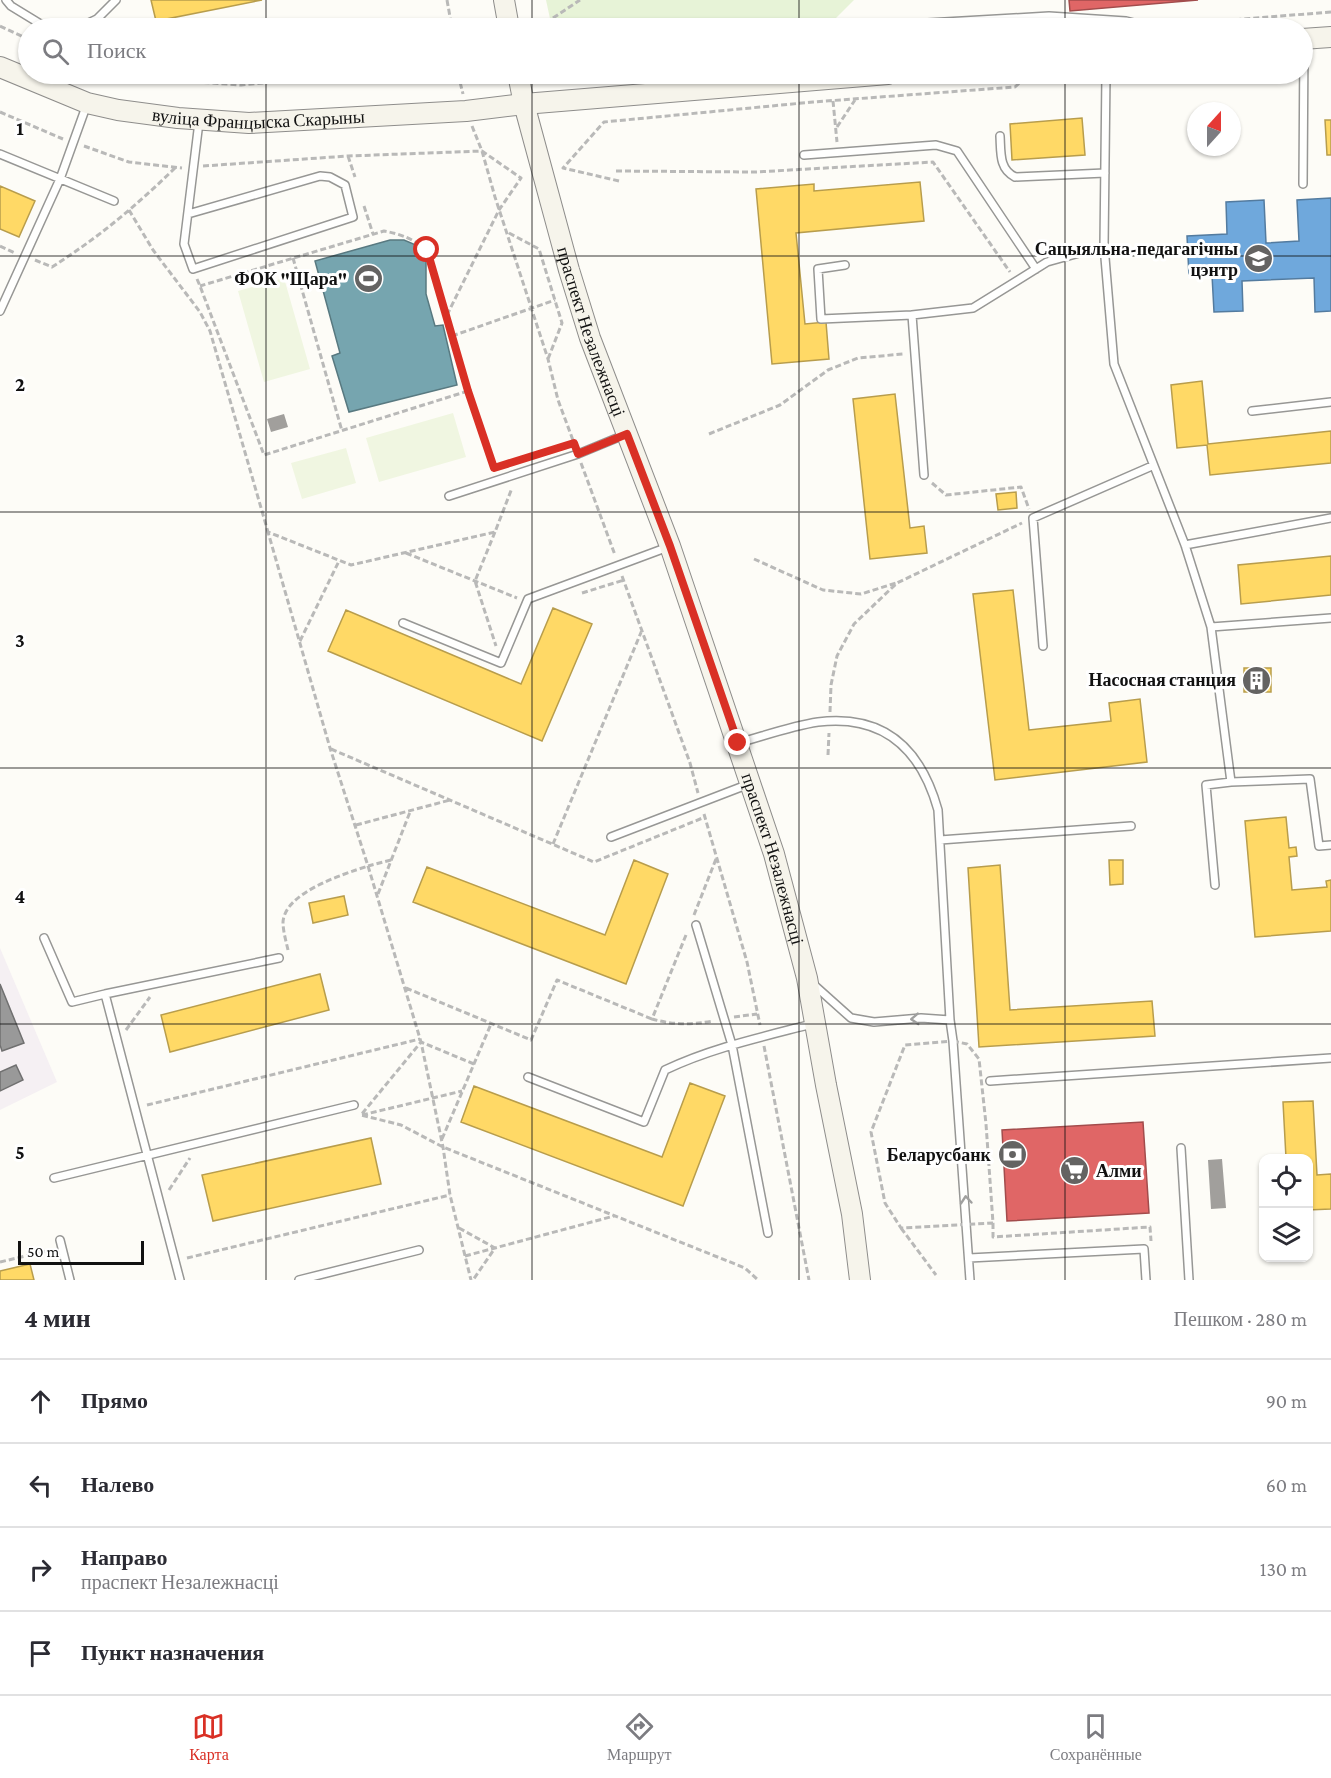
<!DOCTYPE html>
<html lang="ru">
<meta charset="utf-8">
<style>
:root{--surface:#fff;--page:#f7f7f7;--text:#2b2b33;--muted:#7c7c81;--line:#e1e1e2;--accent:#d93025}
body{margin:0;font-family:"Crimson Pro",serif;background:var(--page);color:var(--text)}
.controls{position:absolute;right:18px;bottom:18px;display:grid;overflow:hidden;border-radius:12px;box-shadow:0 2px 4px #0004}
.controls button{width:54px;height:54px;display:grid;place-items:center;padding:0;border:0;border-bottom:2px solid var(--line);background:var(--surface);color:var(--text);font:30px sans-serif}
.compass{position:absolute;left:1187px;top:102px;width:54px;height:54px;border-radius:50%;background:var(--surface);box-shadow:0 2px 4px #0004;rotate:21deg}
.scale{position:absolute;left:18px;bottom:15px;width:126px;box-sizing:border-box;padding-left:6px;border:3px solid #111;border-top:0;font-size:16px;line-height:21px;white-space:nowrap;color:#111;-webkit-text-stroke:4px #fff;paint-order:stroke}
.stop{position:absolute;width:18px;height:18px;margin:-14px;border:4px solid #d93025;border-radius:50%;background:#fff}
.stop.end{background:#d93025;border-color:#fff;box-shadow:0 2px 6px #0008}
.list{margin:0;padding:0;list-style:none}
h2{display:flex;justify-content:space-between;align-items:center;height:78px;margin:0;padding:0 24px;font-size:26px}
h2 small{font-size:20px;font-weight:400;color:var(--muted)}
.list li{display:grid;grid-template-columns:39px 1fr auto;gap:18px;align-items:center;box-sizing:border-box;height:84px;padding:0 24px;border-top:2px solid var(--line)}
.list b{display:block;font-size:22px;white-space:nowrap}
.list p{margin:0;font-size:20px;white-space:nowrap;color:var(--muted)}
.list em{font-size:20px;font-style:normal;color:var(--muted)}
.icon{flex:none;width:33px;height:33px;fill:none;stroke:currentColor;stroke-width:2;stroke-linecap:round;stroke-linejoin:round}
.map{position:relative;flex:none;width:1331px;height:1280px;overflow:hidden}
.search{position:absolute;background:var(--surface);box-shadow:0 2px 4px #0004;left:18px;right:18px;top:18px;height:66px;display:flex;align-items:center;gap:15px;box-sizing:border-box;padding:0 21px;border-radius:33px;color:var(--muted);font-size:22px}
.sheet{height:414px;background:var(--surface)}
nav{display:flex;justify-content:space-around;align-items:center;box-sizing:border-box;height:84px;border-top:2px solid var(--line);background:var(--surface);font-size:16px;color:var(--muted)}
nav a{display:grid;justify-items:center;gap:3px}
nav .on{color:var(--accent)}
.map>svg:first-child{display:block}
.industrial{fill:#f5f0f3}
.green{fill:#e7f3d7}
.pitch{fill:#f0f6e1}
.homes{fill:#ffd966;stroke:#b89d4c;stroke-width:1.5}
.shops{fill:#e06666;stroke:#a24c4c;stroke-width:1.5}
.schools{fill:#6fa8dc;stroke:#537b9f;stroke-width:1.5}
.public{fill:#76a5af;stroke:#587980;stroke-width:1.5}
.industry{fill:#999;stroke:#707070;stroke-width:1.5}
.building{fill:#a19f9c}
.lines{fill:none;stroke-linecap:round;stroke-linejoin:round}
.lane-casing{stroke:#979795;stroke-width:10}
.secondary-casing{stroke:#8e8d8b;stroke-width:22}
.path{stroke:#b9b9b8;stroke-width:3;stroke-dasharray:6 3;stroke-linecap:butt}
.lane{stroke:#fffffe;stroke-width:7}
.secondary{stroke:#f6f4eb;stroke-width:20}
.oneway{stroke:#a0a09f}
.route{stroke:#d93025;stroke-width:8}
.grid{fill:none;stroke:#111;stroke-width:1.5;stroke-opacity:0.55}
.labels{text-anchor:middle;stroke-width:6;stroke-linejoin:round;paint-order:stroke}
.street-label{font-size:18px;fill:#111;stroke:#fff}
.poi-label{font-size:18px;font-weight:bold;fill:#111;stroke:#fff;text-anchor:end}
.grid-label{font-size:20px;text-anchor:middle;font-weight:bold;fill:#111;stroke:#fff;stroke-width:6;stroke-linejoin:round;paint-order:stroke}
</style>
<div class="map">
<svg width="1331" height="1280" viewBox="0 0 1331 1280">
<rect width="100%" height="100%" fill="#fdfcf7"/>
<!-- industrial -->
<path class="industrial" d="M0 948 57 1082 0 1110Z"/>
<!-- green -->
<path class="green" d="M546 0H854L826 28H552Z"/>
<!-- pitch -->
<path class="pitch" d="M284 278 310 369 264 382 238 291Z
M453 413 466 457 379 482 366 438Z
M346 448 356 483 302 499 291 463Z"/>
<!-- homes -->
<path class="homes" d="M151 0H262L156 21Z
M1082 118 1085 155 1012 160 1010 124Z
M1325 120H1331V155H1327Z
M920 182 924 221 796 233 805 324 826 322 829 359 772 364 756 189 814 184V191Z
M0 186 35 201 19 237 0 229Z
M1202 381 1208 444 1331 431V463L1210 475 1207 445 1177 448 1171 385Z
M895 394 910 528 924 526 927 553 870 559 853 399Z
M1016 492 1017 508 998 510 996 494Z
M1331 556V595L1241 604 1238 565Z
M1013 590 1029 730 1111 721 1109 703 1140 699 1147 762 995 780 973 594Z
M553 608 592 624 542 741 328 651 346 610 521 684Z
M1244 668H1271V692H1244Z
M1286 817 1289 848 1296 847 1297 856 1289 857 1292 890 1327 887 1326 881 1331 880V931L1255 937 1245 821Z
M634 860 668 874 626 984 413 902 427 867 605 935Z
M1109 860H1123V884L1110 885Z
M1000 865 1010 1010 1152 1001 1155 1036 979 1047 968 868Z
M344 896 348 915 313 923 309 903Z
M320 974 329 1010 170 1052 161 1015Z
M690 1083 725 1096 683 1206 461 1122 474 1086 662 1157Z
M1313 1101 1317 1175 1331 1174V1209L1308 1210V1158H1286L1283 1102Z
M371 1138 381 1184 213 1221 202 1175Z
M30 1264 34 1280H0V1271Z"/>
<!-- shops -->
<path class="shops" d="M1069 0H1198L1070 11Z
M1143 1122 1149 1213 1007 1221 1002 1130Z"/>
<!-- schools -->
<path class="schools" d="M1331 198V311L1315 312 1314 278 1242 281 1243 311 1214 312 1212 275 1189 276 1187 236 1227 234 1226 202 1264 200 1266 243 1299 241 1297 200Z"/>
<!-- public -->
<path class="public" d="M390 240H404L416 245 422 252 426 262V294L435 326 443 325 457 385 349 412 332 356 340 353 315 261Z"/>
<!-- industry -->
<path class="industry" d="M0 984 24 1043 2 1051 0 1045Z
M16 1065 23 1080 0 1091V1072Z"/>
<!-- building -->
<path class="building" d="M284 414 288 427 271 432 267 419Z
M1222 1159 1226 1208 1211 1209 1208 1160Z"/>
<g class="lines">
<defs>
<path id="lane" d="M6 0 11 6 47 28
M78 28 97 19 116 0
M841 28 1049 16 1126 21 1134 23 1138 28
M1106 74 1104 246 1114 364 1185 545 1211 627 1231 782
M1000 136C1001 153 999 169 1015 177L1105 173
M0 154 114 201
M804 155 936 145 957 151 1036 269
M1303 184 1304 42
M188 214 320 176 330 177 345 185 353 217 193 269 184 244 199 122
M845 265 818 269 821 319 912 315
M0 311 60 179 87 104
M1252 411 1331 402
M924 475 912 315 973 308 1047 262 1104 246
M449 496 578 454 624 435
M1185 545 1331 518
M403 623 501 663 528 599 668 547
M1211 627 1331 618
M1043 646 1033 518 1152 466
M738 743C764 736 791 726 818 722 884 714 921 749 938 810L950 1020
M611 837 749 784
M940 840 1131 826
M1215 885 1206 785 1231 782 1310 779 1319 846 1331 845
M696 925 732 1045 768 1233
M44 938 72 1002 105 994
M813 984 851 1018 874 1022 921 1018 950 1020 953 1041 970 1280
M528 1077 644 1122 665 1070C711 1048 762 1037 812 1024
M990 1081 1331 1058
M1181 1148 1189 1280
M54 1178 354 1105
M60 1240 70 1280
M969 1258 1144 1249 1146 1280
M180 1280 105 994 279 958
M299 1280 419 1250"/>
<g id="secondary">
<path d="M504 0 509 28"/>
<path d="M1302 39 1331 37"/>
<path id="s1" d="M0 67 87 103 118 110 178 118 249 123 466 111 524 104 888 74"/>
<path id="s2" d="M518 74 524 104 569 270 590 338 670 546 774 854 807 978 826 1085 852 1214 860 1280"/>
</g>
</defs>
<!-- lane casing -->
<use href="#lane" class="lane-casing"/>
<!-- secondary casing -->
<use href="#secondary" class="secondary-casing"/>
<!-- path -->
<path class="path" d="M447 0 452 28
M0 26 28 39
M538 28 580 0
M1182 28 1231 20 1331 12
M123 74 168 80 241 85 359 74
M458 74 463 94
M833 101 837 142
M0 112 63 139
M472 126 482 151 495 197 548 359 558 400 574 443
M837 127 855 100
M84 146 129 162 182 168
M348 156 355 177
M203 166 348 156 482 151 521 178 499 210 447 315
M616 171 755 172 933 162 1010 272
M619 181 563 168 604 122 813 102 1015 87 1025 78 1094 76
M364 206 373 234
M129 210 153 250 200 312 210 331 268 532
M509 233 539 249 562 323 548 359
M0 246 15 253
M293 258 342 431
M35 260 52 267C99 237 135 207 175 168
M197 279 200 286 264 455 468 391 427 250C413 239 401 234 384 231L200 286
M452 336 555 300
M468 391 495 468
M709 434 780 405 828 370 858 358 903 354
M581 463 615 555
M932 483 946 495 1021 487 1029 509
M495 532 475 581 496 646
M406 553 517 598
M754 559 823 590 861 594 896 583
M622 576 690 763 698 793
M582 593 624 580
M300 641 339 561
M830 712 831 685 837 656 854 624 897 583 1022 523
M331 749 594 862 705 817
M828 755 829 733
M704 814 747 962 760 1025
M356 825 450 800
M553 844 642 630
M391 860 368 866 330 748 268 532 351 565 495 532 512 488
M378 894 410 812
M694 915 716 859
M686 935 652 1019C673 1025 691 1025 713 1021
M288 950C286 941 283 931 283 922 285 892 344 874 368 866L421 1042 443 1147 450 1195 471 1280
M406 988 531 1040 557 980 652 1019
M734 1017 757 1014
M126 1030 150 997
M953 1041 967 1044 979 1059 986 1124 993 1223 901 1228 885 1203 871 1132 905 1045Z
M764 1046 809 1280
M474 1064 421 1042 361 1115 401 1125 443 1147 745 1268 758 1280
M147 1105 420 1039
M362 1115 462 1091
M442 1139 491 1024
M169 1190 190 1158
M993 1223V1237L1150 1227 1151 1241
M459 1228 495 1248 473 1280
M901 1228 936 1275
M465 1256 614 1216
M187 1258 450 1195
M0 1262 51 1250"/>
<!-- lane -->
<use href="#lane" class="lane"/>
<!-- secondary -->
<use href="#secondary" class="secondary"/>
</g>
<!-- one-way arrows -->
<defs><path id="oneway-chevron" d="M-2-3.5L2.5 0L-2 3.5" fill="none" stroke-width="1.6" stroke-linecap="round" stroke-linejoin="round" transform="scale(1.5)"/></defs>
<g class="oneway">
<use href="#oneway-chevron" transform="translate(915 1019) rotate(177)"/>
<use href="#oneway-chevron" transform="translate(966 1200) rotate(-95)"/>
</g>
<g class="lines">
<!-- route -->
<path class="route" d="M427 250 468 391 494 468 574 443 578 454 627 434 670 546 738 743"/>
</g>
<!-- grid -->
<path class="grid" d="M266 0V28M532 0V28M799 0V28M1065 0V28M266 74V1280M532 74V1280M799 74V1280M1065 74V1280M0 256H1331M0 512H1331M0 768H1331M0 1024H1331"/>
<!-- icons -->
<defs>
<symbol id="school-disc" viewBox="-11 -11 22 22"><circle r="9.5" fill="#646362" stroke="#fff"/><path d="M0-5L7-2L0 1L-7-2ZM-4 1L0 2.5L4 1V4Q0 6-4 4Z" fill="#fff"/></symbol>
<symbol id="stadium-disc" viewBox="-11 -11 22 22"><circle r="9.5" fill="#646362" stroke="#fff"/><path d="M0-5a6.5 5 0 1 0 0 10a6.5 5 0 1 0 0-10ZM-3.5-1.8h7v3.6h-7Z" fill="#fff"/></symbol>
<symbol id="building-disc" viewBox="-11 -11 22 22"><circle r="9.5" fill="#646362" stroke="#fff"/><path d="M-4-6H4V6H1V3H-1V6H-4ZM-2.5-4.3h1.7v1.8h-1.7ZM.8-4.3h1.7v1.8H.8ZM-2.5-1h1.7V.8h-1.7ZM.8-1h1.7V.8H.8Z" fill="#fff"/></symbol>
<symbol id="bank-disc" viewBox="-11 -11 22 22"><circle r="9.5" fill="#646362" stroke="#fff"/><path d="M-6-4H6V4H-6ZM0-2.3a2.3 2.3 0 1 0 0 4.6a2.3 2.3 0 1 0 0-4.6Z" fill="#fff"/></symbol>
<symbol id="supermarket-disc" viewBox="-11 -11 22 22"><circle r="9.5" fill="#646362" stroke="#fff"/><path d="M-6-5.5h2.5l.6 2H6L4.5 2H-2.5L-4.4-4H-6ZM-1.5 3.2a1.3 1.3 0 1 0 .1 0ZM3 3.2a1.3 1.3 0 1 0 .1 0Z" fill="#fff"/></symbol>
</defs>
<g fill-rule="evenodd">
<use href="#school-disc" x="1242" y="242" width="33" height="33"/>
<use href="#stadium-disc" x="352" y="262" width="33" height="33"/>
<use href="#building-disc" x="1240" y="664" width="33" height="33"/>
<use href="#bank-disc" x="996" y="1138" width="33" height="33"/>
<use href="#supermarket-disc" x="1058" y="1154" width="33" height="33"/>
</g>
<g class="labels">
<!-- street labels -->
<g class="street-label">
<text dy="6" stroke="none"><textPath href="#s1" startOffset="267">вуліца Францыска Скарыны</textPath></text>
<text dy="6" stroke="none"><textPath href="#s2" startOffset="268">праспект Незалежнасці</textPath></text>
<text dy="6" stroke="none"><textPath href="#s2" startOffset="826">праспект Незалежнасці</textPath></text>
</g>
<!-- poi labels -->
<g class="poi-label">
<text x="1238" y="255">Сацыяльна-педагагічны<tspan x="1238" dy="21">цэнтр</tspan></text>
<text x="347" y="285">ФОК "Щара"</text>
<text x="1236" y="686">Насосная станция</text>
<text x="991" y="1161">Беларусбанк</text>
<text x="1096" y="1177" text-anchor="start">Алми</text>
</g>
</g>
<g class="grid-label">
<text x="20" y="135">1</text>
<text x="20" y="391">2</text>
<text x="20" y="647">3</text>
<text x="20" y="903">4</text>
<text x="20" y="1159">5</text>
</g>
</svg>
<div class="controls">
<button><svg class="icon" aria-label="locate" viewBox="0 0 24 24"><circle cx="12" cy="12" r="6"/><path d="M12 2v4M12 18v4M2 12h4M18 12h4"/></svg></button>
<button><svg class="icon" aria-label="layers" viewBox="0 0 24 24"><path d="M12 4l9 5-9 5-9-5zM3 14l9 5 9-5"/></svg></button>
</div>
<svg class="compass" viewBox="-18 -18 36 36"><path d="M0-13l5 13h-10z" fill="#e53935"/><path d="M0 13l5-13h-10z" fill="#7c7c81"/></svg>
<div class="scale">50 m</div>
<div class="stop" style="left:427px;top:250px"></div>
<div class="stop end" style="left:738px;top:743px"></div>
<div class="search"><svg class="icon" aria-label="search" viewBox="0 0 24 24"><circle cx="10" cy="10" r="6"/><path d="M15 15l6 6"/></svg>Поиск</div>
</div>
<section class="sheet">
<h2>4 мин<small>Пешком · 280 m</small></h2>
<ul class="list">
<li><svg class="icon" aria-label="ahead" viewBox="0 0 24 24"><path d="M12 20V5M6 11l6-6 6 6"/></svg><div><b>Прямо</b></div><em>90 m</em></li>
<li><svg class="icon" aria-label="left" viewBox="0 0 24 24"><path d="M17 20v-9H6M10 6l-5 5 5 5"/></svg><div><b>Налево</b></div><em>60 m</em></li>
<li><svg class="icon" aria-label="right" viewBox="0 0 24 24"><path d="M7 20v-9h11M14 6l5 5-5 5"/></svg><div><b>Направо</b><p>праспект Незалежнасці</p></div><em>130 m</em></li>
<li><svg class="icon" aria-label="arrive" viewBox="0 0 24 24"><path d="M6 21V4h12l-3 4 3 4H6"/></svg><div><b>Пункт назначения</b></div></li>
</ul>
</section>
<nav>
<a class="on"><svg class="icon" aria-label="map" viewBox="0 0 24 24"><path d="M3 6l6-2 6 2 6-2v14l-6 2-6-2-6 2zM9 4v14M15 6v14"/></svg>Карта</a>
<a><svg class="icon" aria-label="directions" viewBox="0 0 24 24"><path d="M12 3l9 9-9 9-9-9zM9 14v-3h6M13 9l2 2-2 2"/></svg>Маршрут</a>
<a><svg class="icon" aria-label="saved" viewBox="0 0 24 24"><path d="M7 4h10v16l-5-4-5 4z"/></svg>Сохранённые</a>
</nav>
